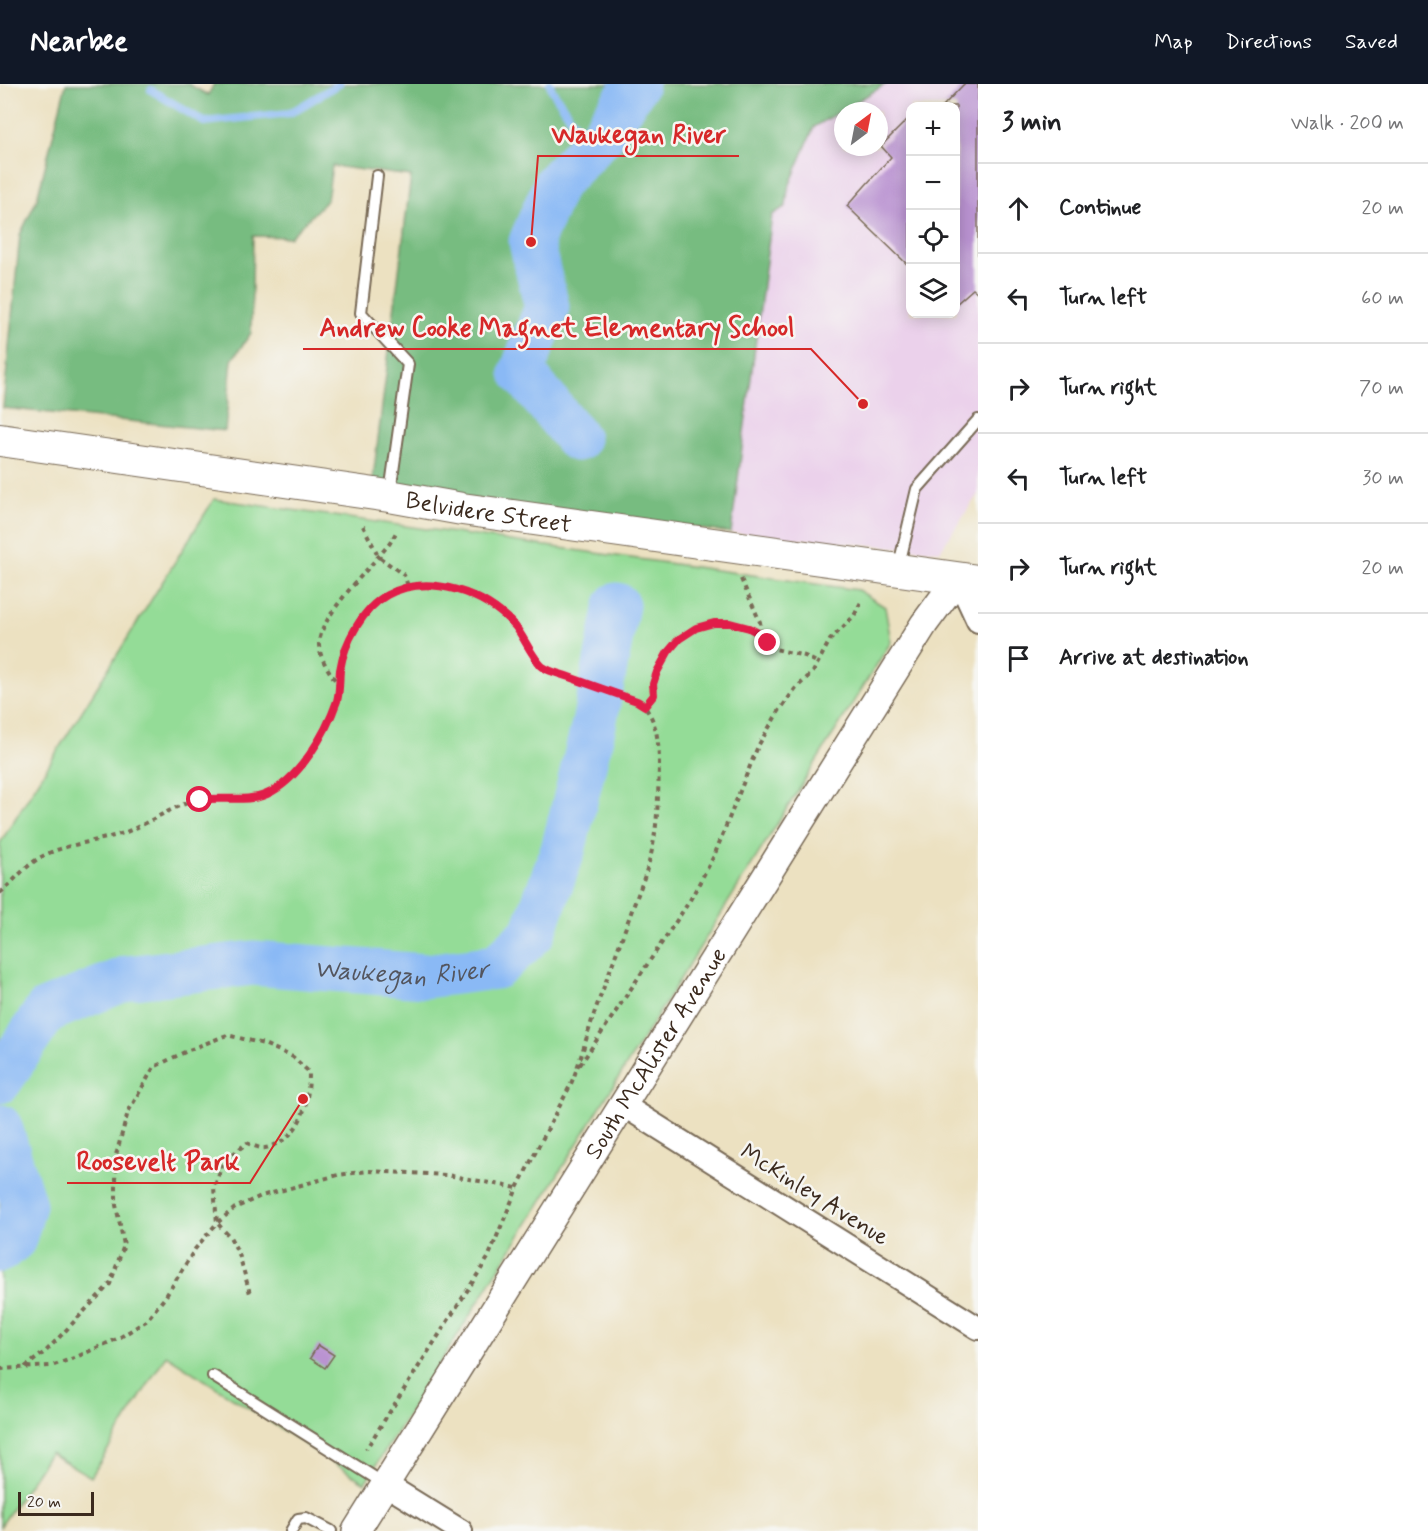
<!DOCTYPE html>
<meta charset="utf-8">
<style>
:root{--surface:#fff;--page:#f2f2f2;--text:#202124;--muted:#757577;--line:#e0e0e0;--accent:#111827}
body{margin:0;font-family:Mynerve,sans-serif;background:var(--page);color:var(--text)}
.controls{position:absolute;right:18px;top:18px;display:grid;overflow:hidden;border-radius:12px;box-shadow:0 3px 15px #0003}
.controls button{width:54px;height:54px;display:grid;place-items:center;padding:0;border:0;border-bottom:2px solid var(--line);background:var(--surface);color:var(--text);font:30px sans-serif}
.compass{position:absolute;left:834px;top:18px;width:54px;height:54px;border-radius:50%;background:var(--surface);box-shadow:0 3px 15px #0003;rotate:32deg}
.scale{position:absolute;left:18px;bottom:15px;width:76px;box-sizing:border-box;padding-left:6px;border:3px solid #3b2a1e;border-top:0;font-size:16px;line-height:21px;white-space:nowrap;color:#3b2a1e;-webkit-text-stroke:4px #f6f6f2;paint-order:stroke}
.stop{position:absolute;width:18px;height:18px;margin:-14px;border:4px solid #e11d48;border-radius:50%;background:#fff}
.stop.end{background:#e11d48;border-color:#fff;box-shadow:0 2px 6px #0008}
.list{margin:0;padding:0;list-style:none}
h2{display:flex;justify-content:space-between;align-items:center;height:78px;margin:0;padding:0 24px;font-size:26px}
h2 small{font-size:20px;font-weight:400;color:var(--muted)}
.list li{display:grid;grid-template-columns:39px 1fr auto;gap:18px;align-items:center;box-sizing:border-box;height:90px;padding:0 24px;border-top:2px solid var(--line)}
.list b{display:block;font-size:22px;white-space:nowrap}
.list em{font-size:20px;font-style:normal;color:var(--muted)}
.icon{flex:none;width:33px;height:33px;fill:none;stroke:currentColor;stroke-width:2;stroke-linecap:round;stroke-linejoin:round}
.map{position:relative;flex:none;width:978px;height:1447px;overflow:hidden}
header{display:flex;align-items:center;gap:36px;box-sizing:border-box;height:84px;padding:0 30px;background:var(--accent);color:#fff}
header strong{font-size:28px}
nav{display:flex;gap:33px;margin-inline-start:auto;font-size:21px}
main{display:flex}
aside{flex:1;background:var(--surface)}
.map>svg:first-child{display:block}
.built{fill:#ebd1eb;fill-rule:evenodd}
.green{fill:#94dc97;stroke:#68835a;stroke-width:1.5}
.forest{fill:#77bc80;stroke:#59734f;stroke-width:1.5}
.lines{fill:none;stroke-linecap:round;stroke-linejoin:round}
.stream{stroke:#8ab9f5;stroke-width:8}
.river{stroke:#8ab9f5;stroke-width:45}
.building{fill:#ba93d1}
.service-casing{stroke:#796a57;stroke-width:14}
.minor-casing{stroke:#796a57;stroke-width:26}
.tertiary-casing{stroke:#796a57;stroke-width:30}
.secondary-casing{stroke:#796a57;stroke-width:34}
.path{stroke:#796a57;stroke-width:4;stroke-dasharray:4.5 4.5;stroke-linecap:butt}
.service{stroke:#fff;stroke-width:10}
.minor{stroke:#fff;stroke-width:22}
.tertiary{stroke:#fff;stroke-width:27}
.secondary{stroke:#fff;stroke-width:32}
.route{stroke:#e11d48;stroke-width:8}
.labels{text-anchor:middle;stroke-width:5;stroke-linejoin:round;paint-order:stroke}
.street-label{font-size:24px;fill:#3b2a1e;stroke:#f6f6f2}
.water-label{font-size:26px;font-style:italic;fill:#53555e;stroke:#f6f6f2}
.leader{fill:none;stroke:#d62828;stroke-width:2}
.callout-dot{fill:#d62828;stroke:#f6f6f2;stroke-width:2}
.callout-label{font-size:26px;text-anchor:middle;font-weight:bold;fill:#d62828;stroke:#f6f6f2;stroke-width:5;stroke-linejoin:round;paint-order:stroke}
</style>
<header>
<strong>Nearbee</strong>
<nav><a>Map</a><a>Directions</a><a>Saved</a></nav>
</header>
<main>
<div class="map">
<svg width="978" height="1447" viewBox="0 0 978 1447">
<rect width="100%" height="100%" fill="#f6f6f2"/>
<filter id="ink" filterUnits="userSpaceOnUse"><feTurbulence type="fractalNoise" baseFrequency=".0167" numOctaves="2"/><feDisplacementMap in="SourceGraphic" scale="12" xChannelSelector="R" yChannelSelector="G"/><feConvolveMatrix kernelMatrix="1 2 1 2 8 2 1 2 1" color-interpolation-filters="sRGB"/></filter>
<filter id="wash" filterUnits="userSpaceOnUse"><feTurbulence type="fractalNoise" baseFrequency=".008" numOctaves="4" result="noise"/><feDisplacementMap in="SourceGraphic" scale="24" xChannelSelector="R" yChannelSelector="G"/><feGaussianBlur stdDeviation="1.35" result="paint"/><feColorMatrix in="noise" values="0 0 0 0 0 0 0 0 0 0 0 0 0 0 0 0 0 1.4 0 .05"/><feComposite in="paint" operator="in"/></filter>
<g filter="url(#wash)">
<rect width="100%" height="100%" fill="#ece1c1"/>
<!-- built -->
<path class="built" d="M886 0H978V410L940 467 731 449 772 130 786 122 788 105 814 43ZM910 22H956V230H910ZM843 27H879V63H843Z"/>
<!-- green -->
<path class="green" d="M214 415 858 506 885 523 891 558 365 1399 166 1271 91 1393 50 1369 0 1443V759Z"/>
<!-- forest -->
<path class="forest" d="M66 0H188L208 11 214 0H886L814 43 788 105 786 122 772 131 731 449 372 402 411 92 332 82 327 116 290 153 253 152 251 249 232 276 225 347 3 324 20 151 37 115Z"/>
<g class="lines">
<!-- stream -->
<path class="stream" d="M550 0 552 6 590 63
M151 6 204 38 290 29 339 0"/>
<!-- river -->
<g class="river">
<path d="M577 355 522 288 547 223 531 158 556 99 603 50 636 0"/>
<path id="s1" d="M0 997 46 927 127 894 253 879 425 892 496 883 533 849 563 766 594 640 617 521"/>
<path d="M0 1043 24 1121 14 1155 0 1166"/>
</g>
</g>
<g id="blocks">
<!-- building -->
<path class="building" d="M964 0H978V209L973 205 956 220V22H943Z
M910 33V183L847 122 891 73 881 62Z
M318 1261 334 1271 325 1284 310 1274Z"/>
</g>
</g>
<g filter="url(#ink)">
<use href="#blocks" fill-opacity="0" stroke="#796a57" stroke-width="1.5"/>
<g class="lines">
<defs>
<path id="service" d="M377 92 361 229 408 280 390 409
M898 485 917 405 978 336
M213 1292 385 1400
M291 1447 298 1435 306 1434 331 1447"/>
<path id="minor" d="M958 494 978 537
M623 1021 978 1244
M385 1400 461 1447"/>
<g id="tertiary">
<path id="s2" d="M356 1447 924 540 958 494"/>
</g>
<g id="secondary">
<path id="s3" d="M0 356 389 412 462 425 978 497"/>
</g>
</defs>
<!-- service casing -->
<use href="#service" class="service-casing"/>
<!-- minor casing -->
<use href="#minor" class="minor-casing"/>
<!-- tertiary casing -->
<use href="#tertiary" class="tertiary-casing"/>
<!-- secondary casing -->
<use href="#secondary" class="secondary-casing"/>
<!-- path -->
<path class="path" d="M363 442 379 473 404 491 408 502
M741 495 760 538 762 551 768 559 775 565 805 572 818 579
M340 603C331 590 320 576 319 561 318 533 372 482 390 459L397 447
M645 622 654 611C653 597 657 587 664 575 686 536 725 531 762 551
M0 809C14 797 25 782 41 773 63 760 98 758 123 749 149 740 171 722 198 716 221 711 248 720 269 709 302 692 331 642 339 607 341 599 339 592 340 584 345 562 356 536 374 521 384 512 396 504 409 502 447 496 490 514 515 543 524 553 533 576 543 584 550 589 561 590 569 593 592 601 614 609 637 617 658 630 659 661 659 684 658 710 658 735 653 761 649 783 640 805 632 826 620 859 608 892 596 924 587 950 581 977 570 1002L517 1104 488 1174 366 1365
M580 981 689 818 714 772 758 662 777 630 795 605 813 588 830 556 854 532 861 518
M25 1283 46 1267 110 1200 124 1161 116 1121V1071L128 1028 154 983 189 966 227 951 264 960 293 973 309 988C309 1016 303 1049 274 1061 271 1062 268 1064 265 1064 260 1065 252 1061 247 1059L224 1077 214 1104 217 1139 230 1153 239 1170 251 1213
M0 1285 51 1282 74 1274 119 1254 146 1237 166 1212 195 1165 217 1139 235 1124 261 1112 338 1091 368 1087 447 1091 517 1104"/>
<!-- service -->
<use href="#service" class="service"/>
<!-- minor -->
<use href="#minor" class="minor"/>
<!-- tertiary -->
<use href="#tertiary" class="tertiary"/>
<!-- secondary -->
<use href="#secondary" class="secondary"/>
</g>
</g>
<g class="lines" filter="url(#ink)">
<!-- route -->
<path class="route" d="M200 716C221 712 247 719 267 710 299 696 326 649 337 617 340 606 339 596 340 586 344 559 363 524 387 511 429 488 485 509 515 542 524 553 533 575 543 583 550 588 561 590 569 593 591 601 614 609 637 617L645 622 654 611 653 600 657 588 668 568 679 555 696 544 714 539H730L749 544 762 551 768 559"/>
</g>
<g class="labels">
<!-- street labels -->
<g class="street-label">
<text dy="8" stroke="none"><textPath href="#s3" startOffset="494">Belvidere Street</textPath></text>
<text dy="8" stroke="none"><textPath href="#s2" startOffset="564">South McAlister Avenue</textPath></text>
<text transform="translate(815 1110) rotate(32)" y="8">McKinley Avenue</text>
</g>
<!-- water labels -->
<g class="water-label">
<text dy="9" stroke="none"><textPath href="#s1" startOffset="447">Waukegan River</textPath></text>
</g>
</g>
<!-- callouts -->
<path class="leader" d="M531 158L538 72H739M863 320L811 265H303M303 1015L250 1099H67"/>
<g class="callout-dot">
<circle cx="531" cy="158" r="6"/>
<circle cx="863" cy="320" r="6"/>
<circle cx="303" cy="1015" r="6"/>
</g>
<g class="callout-label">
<text x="639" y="59">Waukegan River</text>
<text x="557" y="252">Andrew Cooke Magnet Elementary School</text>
<text x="158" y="1086">Roosevelt Park</text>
</g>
</svg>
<div class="controls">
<button>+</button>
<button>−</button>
<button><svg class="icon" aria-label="locate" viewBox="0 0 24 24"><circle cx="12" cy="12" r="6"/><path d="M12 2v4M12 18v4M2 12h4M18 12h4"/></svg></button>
<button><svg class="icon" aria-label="layers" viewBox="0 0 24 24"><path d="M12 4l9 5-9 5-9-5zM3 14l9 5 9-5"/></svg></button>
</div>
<svg class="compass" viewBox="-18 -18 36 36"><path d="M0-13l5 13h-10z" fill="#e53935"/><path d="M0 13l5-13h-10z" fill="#757577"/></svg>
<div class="scale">20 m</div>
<div class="stop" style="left:200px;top:716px"></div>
<div class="stop end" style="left:768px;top:559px"></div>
</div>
<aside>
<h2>3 min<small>Walk · 200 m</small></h2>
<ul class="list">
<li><svg class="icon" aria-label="ahead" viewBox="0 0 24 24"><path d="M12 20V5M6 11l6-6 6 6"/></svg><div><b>Continue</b></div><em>20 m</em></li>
<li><svg class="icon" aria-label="left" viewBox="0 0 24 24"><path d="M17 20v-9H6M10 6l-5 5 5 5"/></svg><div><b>Turn left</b></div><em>60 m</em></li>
<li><svg class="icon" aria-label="right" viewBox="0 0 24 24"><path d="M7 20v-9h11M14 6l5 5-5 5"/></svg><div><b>Turn right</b></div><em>70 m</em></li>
<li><svg class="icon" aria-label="left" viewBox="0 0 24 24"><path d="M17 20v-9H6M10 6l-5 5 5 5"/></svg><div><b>Turn left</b></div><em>30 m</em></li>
<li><svg class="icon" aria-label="right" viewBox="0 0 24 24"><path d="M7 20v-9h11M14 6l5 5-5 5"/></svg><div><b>Turn right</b></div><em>20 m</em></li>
<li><svg class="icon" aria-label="arrive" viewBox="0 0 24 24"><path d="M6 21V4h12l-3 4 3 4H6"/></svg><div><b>Arrive at destination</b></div></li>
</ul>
</aside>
</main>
